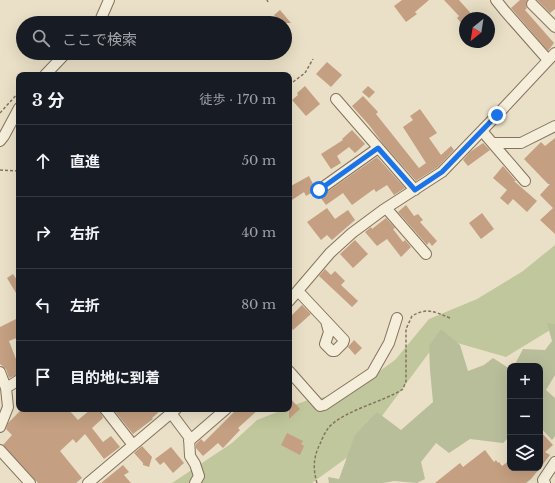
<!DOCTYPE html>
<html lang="ja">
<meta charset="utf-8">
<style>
:root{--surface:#171b24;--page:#242831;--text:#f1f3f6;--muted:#9ea1a6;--line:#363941}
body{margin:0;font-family:"Libre Baskerville","Noto Sans JP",serif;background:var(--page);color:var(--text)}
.controls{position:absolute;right:12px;bottom:12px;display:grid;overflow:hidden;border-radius:8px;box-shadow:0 4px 16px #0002}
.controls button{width:36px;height:36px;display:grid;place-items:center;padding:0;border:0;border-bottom:1px solid var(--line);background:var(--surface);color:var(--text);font:20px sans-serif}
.compass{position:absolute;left:459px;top:12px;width:36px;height:36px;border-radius:50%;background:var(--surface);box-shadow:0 4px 16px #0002;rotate:210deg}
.stop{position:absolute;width:12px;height:12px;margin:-9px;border:3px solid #1a73e8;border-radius:50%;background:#fff}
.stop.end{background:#1a73e8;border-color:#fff;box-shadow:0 1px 4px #0008}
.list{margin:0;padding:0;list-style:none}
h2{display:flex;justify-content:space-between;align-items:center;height:52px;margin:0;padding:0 16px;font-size:17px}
h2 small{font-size:13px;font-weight:400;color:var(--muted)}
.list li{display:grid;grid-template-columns:26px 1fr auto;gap:12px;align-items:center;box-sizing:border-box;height:72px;padding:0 16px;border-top:1px solid var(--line)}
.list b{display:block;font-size:15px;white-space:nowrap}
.list em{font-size:13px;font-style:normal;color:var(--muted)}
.icon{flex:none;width:22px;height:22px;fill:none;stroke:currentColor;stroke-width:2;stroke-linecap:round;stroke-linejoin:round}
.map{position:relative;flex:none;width:555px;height:483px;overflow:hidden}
.search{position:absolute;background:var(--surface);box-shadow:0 4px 16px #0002;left:16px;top:16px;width:276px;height:44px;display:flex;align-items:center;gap:10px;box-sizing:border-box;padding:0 14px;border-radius:22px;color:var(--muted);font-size:15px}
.panel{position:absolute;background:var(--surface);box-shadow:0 4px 16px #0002;left:16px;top:72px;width:276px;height:340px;border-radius:8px}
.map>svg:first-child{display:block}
.green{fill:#c1c79c}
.cemetery{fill:#b8bd9a}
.building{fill:#c49f81}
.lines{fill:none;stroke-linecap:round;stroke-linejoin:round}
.minor-casing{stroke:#84735e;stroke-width:12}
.path{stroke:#84735e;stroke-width:1.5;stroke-dasharray:3 2;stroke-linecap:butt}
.minor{stroke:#f5eeda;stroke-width:10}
.route{stroke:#1a73e8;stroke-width:5}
</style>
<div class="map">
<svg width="555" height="483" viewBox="0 0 555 483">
<rect width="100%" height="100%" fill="#eae0c7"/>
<!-- green -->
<path class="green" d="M555 245V327L506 357 440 338 356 451 312 483H172L232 443 257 420 285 409H289V407L308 400 349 393 395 360 429 319 477 299 523 271Z"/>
<!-- cemetery -->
<path class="cemetery" d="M547 323 555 324V375L546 390 555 398V436L552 440 540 427V366H514L523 349 545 350 552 341Z
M441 329 460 345 468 371 484 365 493 358 510 369V436L503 443 470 439 449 453 436 443 421 462 425 479 417 483 394 481 383 483H329L328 477 339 479 355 435 377 412 401 430 433 402 430 370 429 346Z"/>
<!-- building -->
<path class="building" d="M402 0H429L415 12 417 14 406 22 394 6Z
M444 0H459L475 18H465V28L457 18 459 16Z
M520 0H527L526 5 527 8 525 10 554 43 548 51 511 8Z
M537 0H555V9L550 13Z
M280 10 291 23H281L274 15Z
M327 62 342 75 331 87 316 74Z
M305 86 320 104 306 116 292 100 298 95 297 93Z
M368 86 375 92 369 98 362 92Z
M363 96 378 112 376 114 419 168 426 163 403 127 413 120 410 116 420 109 437 133 429 138 441 155 451 146 454 150 438 167 416 181 384 145 369 125 352 106Z
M352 130 365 144 355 153 349 147 337 156 341 163 331 169 321 154 343 140 342 139Z
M555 138V234L540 220 553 208 540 195 550 184H548L524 159 541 142 545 146Z
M483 143 490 150 468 166 463 160 470 152Z
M377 157 405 188 394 195 387 185 376 192 374 189 352 205 343 193 326 205 320 197Z
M503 166 516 181H514L537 201 527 212 513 199 508 205 500 198 507 190 493 178Z
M309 176 314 186 313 192 306 196 304 192 289 202V187Z
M406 205 414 216 418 214 423 220 420 222 437 241 432 246 429 242 427 245 398 212Z
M327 208 335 219 348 210 355 220 332 240 327 235 321 240 307 222Z
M482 213 494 229 481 239 469 223Z
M386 218 395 228 393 229 403 242 405 240 411 247 401 257 387 239 377 246 365 232 371 227 372 229Z
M355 240 368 254 353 268 340 254Z
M325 269 331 275 335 271 345 281 341 285 358 301 352 307 319 276Z
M13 274 19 283V298L7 278Z
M302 305 311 314 293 330 289 325V318Z
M16 319 19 326V337L9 341 16 359 19 356V374L9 378 6 369 0 364V327Z
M354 340 362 348 355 355 348 347Z
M289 397 300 409 289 419Z
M22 409 26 412 29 409H68L78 420 90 410 91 412 94 409H99L103 418 92 428 103 442 111 436 120 447 104 459 85 434 76 443 73 439 60 451 82 478 76 483H38L3 445 12 435 6 429 8 423Z
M113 409H162L152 418 153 419 133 434Z
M237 409H259L238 428 240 430 223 448 218 443 203 456 196 448V444L201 439 204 442Z
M540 431 553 445 545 452 550 455 540 468Z
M287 433 303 441 301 444 304 446 300 455 281 445Z
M142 446 152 457 149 467 143 465V463L134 453Z
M171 447 184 463 173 473 164 462 160 465 155 459Z
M485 450 494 462 496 460 498 463 499 462 502 466 510 460V468H540L531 479 526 483H435L460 463 463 467Z
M123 465 129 472 124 475 131 483H101Z"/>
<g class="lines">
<defs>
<path id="minor" d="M496 0 504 10 548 60
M532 4 555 27
M99 23 109 0
M45 75 66 53
M336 99 415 190
M482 131 525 181
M0 141 4 136 19 108
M493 143H521L555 126
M319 190 378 148
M386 208 426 254
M298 291 344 340 343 343 335 351H332L325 344 329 332 326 321
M289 301 330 253 352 233 383 210 442 172 497 115 555 53
M289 371 320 406 324 405 372 373 389 343 397 318
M0 372 6 388 8 407 0 427
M6 388 19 380
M105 409 133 445
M171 413 189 437 190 456 195 464 199 476 195 483
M189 441 226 409
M0 450 30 483
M88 483 176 409
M545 483 543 480 555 462"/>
</defs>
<!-- minor casing -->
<use href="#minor" class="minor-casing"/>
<!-- path -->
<path class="path" d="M267 0 268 2
M289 85 305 73 313 59
M0 113 19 92
M0 170 19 171
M317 483C313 470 313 457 320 444 322 439 325 432 329 427 347 409 381 403 403 389L406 381V329L412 316C427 307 435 312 450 318"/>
<!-- minor -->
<use href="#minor" class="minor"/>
</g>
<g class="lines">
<!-- route -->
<path class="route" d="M319 190 378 148 415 190 442 172 497 115"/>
</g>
</svg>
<div class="controls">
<button>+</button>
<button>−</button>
<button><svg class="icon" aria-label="layers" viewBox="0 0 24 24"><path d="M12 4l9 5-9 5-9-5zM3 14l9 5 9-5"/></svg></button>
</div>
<svg class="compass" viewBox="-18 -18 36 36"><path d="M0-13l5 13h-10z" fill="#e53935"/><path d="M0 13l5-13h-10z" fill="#9ea1a6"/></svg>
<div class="stop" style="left:319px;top:190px"></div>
<div class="stop end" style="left:497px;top:115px"></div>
<div class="search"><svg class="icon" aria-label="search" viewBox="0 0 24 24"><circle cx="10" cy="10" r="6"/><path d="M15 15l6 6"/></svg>ここで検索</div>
<section class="panel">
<h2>3 分<small>徒歩 · 170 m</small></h2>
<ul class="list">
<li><svg class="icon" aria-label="ahead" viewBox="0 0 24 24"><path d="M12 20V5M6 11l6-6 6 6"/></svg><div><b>直進</b></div><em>50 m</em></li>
<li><svg class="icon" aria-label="right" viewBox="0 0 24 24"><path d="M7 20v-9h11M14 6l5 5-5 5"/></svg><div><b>右折</b></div><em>40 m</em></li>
<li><svg class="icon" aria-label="left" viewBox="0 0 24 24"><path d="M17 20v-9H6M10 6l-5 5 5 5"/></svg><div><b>左折</b></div><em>80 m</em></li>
<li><svg class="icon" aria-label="arrive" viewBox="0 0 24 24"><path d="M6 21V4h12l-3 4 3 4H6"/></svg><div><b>目的地に到着</b></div></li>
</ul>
</section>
</div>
